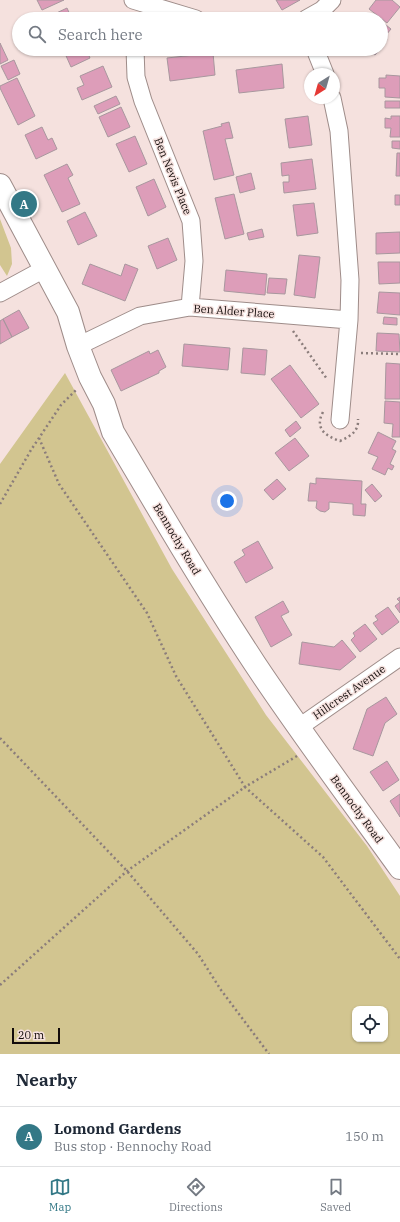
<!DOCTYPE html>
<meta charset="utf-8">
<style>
:root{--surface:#fff;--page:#f6f6f7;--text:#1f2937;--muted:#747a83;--line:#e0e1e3;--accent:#337886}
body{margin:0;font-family:"IBM Plex Serif",serif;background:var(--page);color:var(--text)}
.controls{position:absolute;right:12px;bottom:12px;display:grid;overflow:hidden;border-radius:8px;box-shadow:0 1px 3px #0004}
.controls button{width:36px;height:36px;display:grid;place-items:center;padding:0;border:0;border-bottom:1px solid var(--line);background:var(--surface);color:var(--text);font:20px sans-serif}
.compass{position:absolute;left:304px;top:68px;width:36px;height:36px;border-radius:50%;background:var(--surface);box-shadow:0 1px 3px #0004;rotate:217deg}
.scale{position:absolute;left:12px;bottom:10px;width:48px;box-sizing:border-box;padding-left:4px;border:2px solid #130c0b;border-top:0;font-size:11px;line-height:14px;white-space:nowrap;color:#130c0b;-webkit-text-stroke:3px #f5e1de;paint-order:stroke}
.you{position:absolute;left:227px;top:501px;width:14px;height:14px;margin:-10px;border:3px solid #fff;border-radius:50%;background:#1a73e8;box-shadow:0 0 0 6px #1a73e833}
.badge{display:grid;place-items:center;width:26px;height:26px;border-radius:50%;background:var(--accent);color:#fff;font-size:13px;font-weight:700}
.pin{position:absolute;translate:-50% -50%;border:2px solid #fff;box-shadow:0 1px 4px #0006}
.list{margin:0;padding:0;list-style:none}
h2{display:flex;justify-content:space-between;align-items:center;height:52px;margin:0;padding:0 16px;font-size:17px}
h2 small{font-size:13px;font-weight:400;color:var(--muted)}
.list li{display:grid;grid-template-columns:26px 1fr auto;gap:12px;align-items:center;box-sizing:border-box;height:60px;padding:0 16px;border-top:1px solid var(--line)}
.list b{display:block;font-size:15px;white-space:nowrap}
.list p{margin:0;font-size:13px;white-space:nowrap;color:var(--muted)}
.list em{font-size:13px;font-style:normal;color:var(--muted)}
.icon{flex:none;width:22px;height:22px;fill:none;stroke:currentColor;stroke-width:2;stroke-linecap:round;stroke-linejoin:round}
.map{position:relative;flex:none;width:400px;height:1054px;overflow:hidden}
.search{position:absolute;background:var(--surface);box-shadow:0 1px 3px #0004;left:12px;right:12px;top:12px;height:44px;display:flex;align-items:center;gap:10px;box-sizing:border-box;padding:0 14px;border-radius:22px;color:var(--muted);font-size:15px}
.sheet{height:112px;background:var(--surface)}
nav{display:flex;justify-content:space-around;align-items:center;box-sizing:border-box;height:56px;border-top:1px solid var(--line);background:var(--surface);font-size:11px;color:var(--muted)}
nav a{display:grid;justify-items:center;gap:2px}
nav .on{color:var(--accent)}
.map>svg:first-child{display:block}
.green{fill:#d2c590;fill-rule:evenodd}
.building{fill:#dd9db9;stroke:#a8979e}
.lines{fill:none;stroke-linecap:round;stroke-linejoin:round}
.street-casing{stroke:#9e8c89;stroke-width:19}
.secondary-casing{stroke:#9e8c89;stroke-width:24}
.path{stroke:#8b7d7b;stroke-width:2.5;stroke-dasharray:2 3;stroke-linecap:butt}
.street{stroke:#fff;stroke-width:17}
.secondary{stroke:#fff;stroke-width:22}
.labels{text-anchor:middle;stroke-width:3;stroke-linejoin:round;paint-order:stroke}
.street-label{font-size:11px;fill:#130c0b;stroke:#f5e1de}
</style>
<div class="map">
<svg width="400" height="1054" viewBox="0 0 400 1054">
<rect width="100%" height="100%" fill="#f5e1de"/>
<!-- green -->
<path class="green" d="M0 219 11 248 12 264 7 276 0 265Z
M65 373 172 569 266 715 367 846 400 896V1054H0V464ZM355 1009H385V1039H355Z"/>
<!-- building -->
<path class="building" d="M37 0H64L42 10Z
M276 0H300L282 10Z
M376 0H392L400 7 387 23 369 9Z
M67 8 72 19H49L48 17Z
M381 21 391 29 386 35 381 31Z
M381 35 387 39 381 47Z
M0 43 8 60 0 64Z
M63 49H86L90 58 71 67Z
M367 49H380L375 55Z
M213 53 215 75 170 81 167 58Z
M14 60 20 74 8 80 1 66Z
M282 64 284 88 239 93 236 70Z
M103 66 112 87 82 100 77 88 84 85 80 76Z
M386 75 400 76V98L385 97V88H379V78H386Z
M17 78 35 116 18 125 0 88V86Z
M116 96 120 104 98 114 94 106Z
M385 101H400V108H385Z
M121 107 130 127 108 137 99 117Z
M308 116 312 145 289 148 285 119Z
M391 116H400V137H390L391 128H385V118L391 119Z
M229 122 233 138 225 139 234 175 214 180 203 131 222 126 221 124Z
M42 127 48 140 52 138 57 149 36 159 25 135Z
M135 136 147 164 129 172 116 144Z
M392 141H400V149L392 148Z
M397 153H400V176H396Z
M312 159 316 189 284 193 283 182H289V175L282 176 281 163Z
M67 164 73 175 68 178 80 204 62 212 44 175Z
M251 173 255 189 240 193 236 177Z
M154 179 166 207 148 216 136 187Z
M234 194 244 234 225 239 215 198Z
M395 195H400V205H395Z
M314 203 318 233 297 236 293 205Z
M85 212 97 236 78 245 67 221Z
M262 229 264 237 249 240 247 233Z
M400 232V253L376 254V233Z
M168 238 177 260 157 269 148 246Z
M299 255 320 257 315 298 294 295Z
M378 262H400V283L379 284Z
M90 264 121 276 125 264 138 269 125 301 82 284Z
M226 270 267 274 265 295 224 291Z
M269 278 287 279 285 294 267 293Z
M379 292 400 293V315L377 313Z
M19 310 29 328 12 337 3 319Z
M384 317 397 318V325L383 324Z
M3 319 12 337 0 344V321Z
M377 333 399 334 400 352 376 351Z
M184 344 230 348 228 370 182 366Z
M243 348 267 350 265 375 241 373Z
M158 350 166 367 159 371V373L121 391 111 370 149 351 150 354Z
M386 363 400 364V399H385Z
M290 365 319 404 301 418 271 379Z
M385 401 400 402V437H392L393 424 384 423Z
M296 421 301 428 290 437 285 430Z
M378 432 396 441 392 449 396 451 390 464 394 466 392 470 388 468 385 475 372 469 378 457 368 453Z
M295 438 309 456 289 471 275 453Z
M316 478 362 481 361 504H366L365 516 353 515V504L329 502V509L325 512 320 511 316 508 317 501H308L310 483 316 484Z
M277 479 286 489 273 500 264 490Z
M372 484 382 496 375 502 365 490Z
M258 541 273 568 246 583 234 562 245 555 242 550Z
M400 597V613L395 606 400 602 397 599Z
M283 601 289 612 281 616 292 635 271 647 255 617Z
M388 607 399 622 382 635 373 623 378 620 375 616Z
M365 624 377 639 360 652 351 640 355 636 353 633Z
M342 640 356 657 340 670 299 664 302 642 334 647Z
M386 697 397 714 385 723 373 756 353 749 367 709Z
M387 761 399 780 383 791 370 772Z
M400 794V817L390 801Z"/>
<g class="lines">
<defs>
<path id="street" d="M133 0 196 19
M306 19 322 10 332 0
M135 49 136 77 143 101 191 221 194 261 190 307
M315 49 325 74
M332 98 339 131 350 280 349 320 340 420
M0 293 46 268
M78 346 140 316 190 307 349 320
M298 728 400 657"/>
<path id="secondary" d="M0 185 68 312 78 346 90 377 104 404 113 432C159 510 205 588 255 664 301 733 351 800 400 868"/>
</defs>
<!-- street casing -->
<use href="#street" class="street-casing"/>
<!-- secondary casing -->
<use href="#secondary" class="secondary-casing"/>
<!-- path -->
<path class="path" d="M293 331 327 379
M361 353 400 354
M323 412C314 429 326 436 340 441 351 436 359 431 358 419
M0 504 31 450 61 405 76 390
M0 738 127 871 198 954 221 990 269 1054
M297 756 245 787 323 857 400 959
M0 985 127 871 245 787 176 676 147 613 59 484 39 438"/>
<!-- street -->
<use href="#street" class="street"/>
<!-- secondary -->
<use href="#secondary" class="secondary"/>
</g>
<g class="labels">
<!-- street labels -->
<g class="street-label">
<text transform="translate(173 176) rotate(68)" y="4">Ben Nevis Place</text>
<text transform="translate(234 311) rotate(4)" y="4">Ben Alder Place</text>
<text transform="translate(177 539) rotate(59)" y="4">Bennochy Road</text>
<text transform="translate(349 692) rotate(-35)" y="4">Hillcrest Avenue</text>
<text transform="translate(357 809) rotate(54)" y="4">Bennochy Road</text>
</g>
</g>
</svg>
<div class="controls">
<button><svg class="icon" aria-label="locate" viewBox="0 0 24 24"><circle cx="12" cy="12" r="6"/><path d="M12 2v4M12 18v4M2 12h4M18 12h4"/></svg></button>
</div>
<svg class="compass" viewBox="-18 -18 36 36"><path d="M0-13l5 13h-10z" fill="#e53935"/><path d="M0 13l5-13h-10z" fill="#747a83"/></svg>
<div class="scale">20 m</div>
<div class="you"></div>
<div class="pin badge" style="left:24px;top:204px">A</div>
<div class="search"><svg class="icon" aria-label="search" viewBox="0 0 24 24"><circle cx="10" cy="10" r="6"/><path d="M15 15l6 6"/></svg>Search here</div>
</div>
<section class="sheet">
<h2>Nearby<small></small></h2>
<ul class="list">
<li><span class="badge">A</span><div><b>Lomond Gardens</b><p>Bus stop · Bennochy Road</p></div><em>150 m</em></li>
</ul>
</section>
<nav>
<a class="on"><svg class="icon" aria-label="map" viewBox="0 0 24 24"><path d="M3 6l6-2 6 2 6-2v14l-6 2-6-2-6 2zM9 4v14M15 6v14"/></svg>Map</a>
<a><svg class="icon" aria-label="directions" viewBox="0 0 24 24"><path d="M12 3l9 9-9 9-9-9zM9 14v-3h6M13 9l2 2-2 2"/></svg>Directions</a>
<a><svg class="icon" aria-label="saved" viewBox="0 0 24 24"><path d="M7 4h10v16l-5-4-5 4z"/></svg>Saved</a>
</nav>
